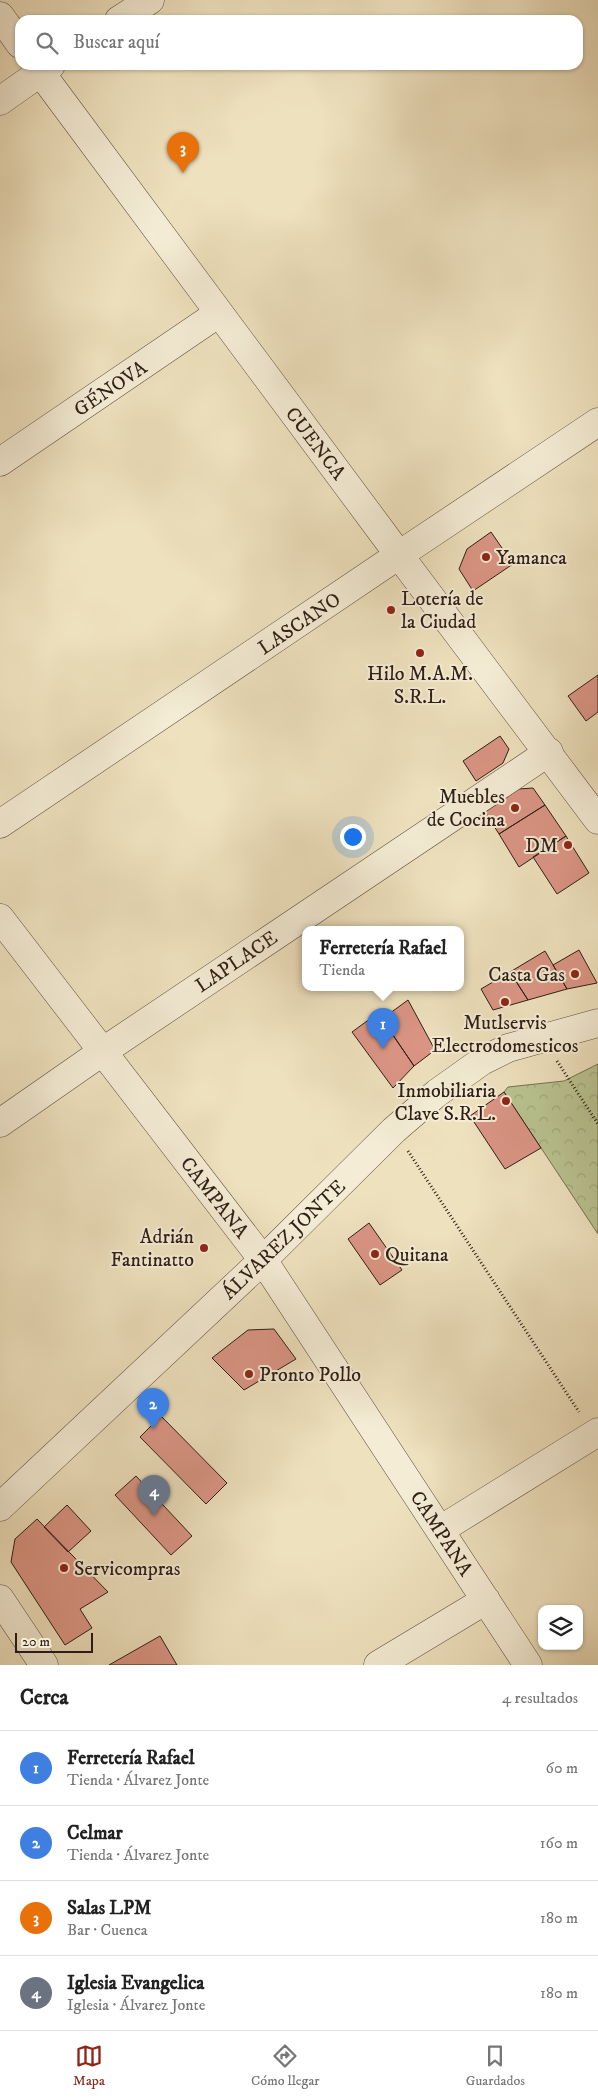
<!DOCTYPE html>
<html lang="es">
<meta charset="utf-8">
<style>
:root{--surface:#fff;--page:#f6f6f6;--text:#222;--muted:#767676;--line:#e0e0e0;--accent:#8f2418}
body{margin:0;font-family:"IM FELL DW Pica",serif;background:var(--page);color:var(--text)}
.controls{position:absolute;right:15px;bottom:15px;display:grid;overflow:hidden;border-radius:10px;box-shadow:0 1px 4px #0004}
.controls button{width:45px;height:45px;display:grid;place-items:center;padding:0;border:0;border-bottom:1px solid var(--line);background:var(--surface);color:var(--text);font:25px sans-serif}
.scale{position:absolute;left:15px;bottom:12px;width:78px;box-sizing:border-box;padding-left:5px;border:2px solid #2e1e16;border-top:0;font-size:14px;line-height:18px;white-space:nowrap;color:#2e1e16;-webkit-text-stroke:4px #f4ecd5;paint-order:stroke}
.you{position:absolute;left:352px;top:836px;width:18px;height:18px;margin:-12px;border:4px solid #fff;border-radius:50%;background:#1a73e8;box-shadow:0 0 0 8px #1a73e833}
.badge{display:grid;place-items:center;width:32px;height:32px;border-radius:50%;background:var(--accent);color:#fff;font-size:16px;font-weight:700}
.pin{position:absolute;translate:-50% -41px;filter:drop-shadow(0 1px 2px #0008)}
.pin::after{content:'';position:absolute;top:26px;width:18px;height:15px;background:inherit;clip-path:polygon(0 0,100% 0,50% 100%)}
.popup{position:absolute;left:302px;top:926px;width:162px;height:65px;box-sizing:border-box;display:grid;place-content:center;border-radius:10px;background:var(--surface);filter:drop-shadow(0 1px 4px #0005);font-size:16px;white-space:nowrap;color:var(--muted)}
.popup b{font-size:19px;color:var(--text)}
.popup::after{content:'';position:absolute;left:50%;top:100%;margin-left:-10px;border:10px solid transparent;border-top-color:var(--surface)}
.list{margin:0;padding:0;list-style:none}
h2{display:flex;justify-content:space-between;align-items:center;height:65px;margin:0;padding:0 20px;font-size:21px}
h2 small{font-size:16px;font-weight:400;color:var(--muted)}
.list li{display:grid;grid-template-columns:32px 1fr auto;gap:15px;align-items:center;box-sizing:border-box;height:75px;padding:0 20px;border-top:1px solid var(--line)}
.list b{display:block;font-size:19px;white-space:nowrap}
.list p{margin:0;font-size:16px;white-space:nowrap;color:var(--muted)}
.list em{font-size:16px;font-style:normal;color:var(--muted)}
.icon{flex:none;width:28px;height:28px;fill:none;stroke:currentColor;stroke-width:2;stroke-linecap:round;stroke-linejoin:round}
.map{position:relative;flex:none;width:598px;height:1665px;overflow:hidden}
.search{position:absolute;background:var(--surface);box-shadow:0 1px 4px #0004;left:15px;right:15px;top:15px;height:55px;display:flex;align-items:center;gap:12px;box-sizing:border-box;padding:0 18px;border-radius:15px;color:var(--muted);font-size:19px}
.sheet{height:365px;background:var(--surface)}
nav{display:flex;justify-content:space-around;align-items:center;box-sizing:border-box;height:70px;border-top:1px solid var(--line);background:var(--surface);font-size:14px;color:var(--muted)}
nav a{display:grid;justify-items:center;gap:2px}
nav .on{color:var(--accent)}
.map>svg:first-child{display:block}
.park{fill:url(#park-crowns);stroke:#747054}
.building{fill:#db9585;stroke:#2e1e16}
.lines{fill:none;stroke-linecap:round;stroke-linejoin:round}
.minor-casing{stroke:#5e4f40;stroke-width:29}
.tertiary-casing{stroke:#5e4f40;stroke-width:29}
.path{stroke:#2e1e16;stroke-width:3;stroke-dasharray:1 2.5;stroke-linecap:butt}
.minor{stroke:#f4ecd5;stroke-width:28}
.tertiary{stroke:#f4ecd5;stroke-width:28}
.poi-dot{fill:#8f2418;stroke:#f4ecd5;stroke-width:2}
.labels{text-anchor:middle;stroke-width:4;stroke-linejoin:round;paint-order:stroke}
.street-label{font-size:20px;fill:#2e1e16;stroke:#f4ecd5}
.poi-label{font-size:20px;fill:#2e1e16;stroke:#f4ecd5;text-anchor:start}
</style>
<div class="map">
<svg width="598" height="1665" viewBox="0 0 598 1665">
<defs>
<pattern id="park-crowns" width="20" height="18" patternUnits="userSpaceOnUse" patternTransform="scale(1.25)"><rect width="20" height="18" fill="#b9c391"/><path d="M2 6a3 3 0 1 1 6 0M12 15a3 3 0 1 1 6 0" fill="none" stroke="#9fa77c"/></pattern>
</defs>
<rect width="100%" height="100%" fill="#eee1be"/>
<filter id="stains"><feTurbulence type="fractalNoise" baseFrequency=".004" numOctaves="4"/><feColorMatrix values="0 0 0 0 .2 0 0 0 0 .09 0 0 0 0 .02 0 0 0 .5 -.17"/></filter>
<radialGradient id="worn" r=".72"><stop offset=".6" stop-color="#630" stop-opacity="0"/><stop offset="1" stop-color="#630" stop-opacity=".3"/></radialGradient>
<!-- park -->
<path class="park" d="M598 1064V1234L504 1092 508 1087 564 1081Z"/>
<!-- building -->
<path class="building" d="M491 532 513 564 473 591 459 569 467 549Z
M598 675V712L586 721 568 696Z
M500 736 509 749 503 763 476 781 463 761Z
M533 788 545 805 499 834 485 812 519 789Z
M545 805 566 836 519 867 499 834Z
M566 836 589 873 557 894 533 857Z
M579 950 597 983 567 989 553 965Z
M545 951 567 989 528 1000 510 972Z
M510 972 528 1000 493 1010 481 989Z
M408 1000 435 1050 414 1066 382 1019Z
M378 1013 414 1066 393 1088 352 1032Z
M504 1092 541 1148 505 1169 470 1116Z
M369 1223 402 1270 380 1285 348 1239Z
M274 1329 296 1359 244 1390 212 1358 248 1330Z
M161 1416 227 1483 206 1504 140 1437Z
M136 1476 192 1536 171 1555 115 1495Z
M67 1505 91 1531 68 1552 44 1527Z
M37 1519 108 1592 80 1609 92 1628 65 1645 11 1562 15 1539Z
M160 1636 177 1665H109Z"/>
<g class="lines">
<defs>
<path id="minor" d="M0 16 20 44
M119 20 150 0
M35 65 399 555 598 422
M0 101 51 65
M0 462 219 313
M0 918 263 1260 528 1665
M0 1123 102 1052 549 752
M440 1530 598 1432
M0 1599 44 1665
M378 1665 486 1600"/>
<path id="tertiary" d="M0 824 399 555 598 820
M0 1507 263 1260 394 1130 437 1093 482 1061 508 1048 598 1023"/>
</defs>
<!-- minor casing -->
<use href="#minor" class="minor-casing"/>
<!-- tertiary casing -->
<use href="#tertiary" class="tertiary-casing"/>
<!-- path -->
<path class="path" d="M557 1061 598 1124
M408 1151 579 1412"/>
<!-- minor -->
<use href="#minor" class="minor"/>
<!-- tertiary -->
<use href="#tertiary" class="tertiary"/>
</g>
<!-- markers -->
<g class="poi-dot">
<circle cx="486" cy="557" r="5"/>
<circle cx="391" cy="610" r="5"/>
<circle cx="420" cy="653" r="5"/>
<circle cx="515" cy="808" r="5"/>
<circle cx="568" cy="845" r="5"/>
<circle cx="575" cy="974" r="5"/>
<circle cx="505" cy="1002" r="5"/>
<circle cx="506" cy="1101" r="5"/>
<circle cx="204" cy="1248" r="5"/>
<circle cx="375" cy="1254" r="5"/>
<circle cx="249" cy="1374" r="5"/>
<circle cx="64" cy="1568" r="5"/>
</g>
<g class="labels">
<!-- street labels -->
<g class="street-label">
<text transform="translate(110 388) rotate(-34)" y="7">GÉNOVA</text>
<text transform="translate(316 443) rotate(53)" y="7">CUENCA</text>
<text transform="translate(299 623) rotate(-34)" y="7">LASCANO</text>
<text transform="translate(236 961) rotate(-34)" y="7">LAPLACE</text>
<text transform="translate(215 1197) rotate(52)" y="7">CAMPANA</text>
<text transform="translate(283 1239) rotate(-44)" y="7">ÁLVAREZ JONTE</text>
<text transform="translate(442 1533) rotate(57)" y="7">CAMPANA</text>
</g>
<!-- poi labels -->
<g class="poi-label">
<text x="496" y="564">Yamanca</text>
<text x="401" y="605">Lotería de<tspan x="401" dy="23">la Ciudad</tspan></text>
<text x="420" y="680" text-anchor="middle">Hilo M.A.M.<tspan x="420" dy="23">S.R.L.</tspan></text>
<text x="505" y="803" text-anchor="end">Muebles<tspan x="505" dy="23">de Cocina</tspan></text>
<text x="558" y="852" text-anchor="end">DM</text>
<text x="565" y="981" text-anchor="end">Casta Gas</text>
<text x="505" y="1029" text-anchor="middle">Mutlservis<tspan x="505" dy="23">Electrodomesticos</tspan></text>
<text x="496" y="1097" text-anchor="end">Inmobiliaria<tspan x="496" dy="23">Clave S.R.L.</tspan></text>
<text x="194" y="1243" text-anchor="end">Adrián<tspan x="194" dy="23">Fantinatto</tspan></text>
<text x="385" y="1261">Quitana</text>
<text x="259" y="1381">Pronto Pollo</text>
<text x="74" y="1575">Servicompras</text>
</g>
</g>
<rect width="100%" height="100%" filter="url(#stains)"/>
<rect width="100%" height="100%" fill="url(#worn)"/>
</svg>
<div class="controls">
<button><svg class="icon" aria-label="layers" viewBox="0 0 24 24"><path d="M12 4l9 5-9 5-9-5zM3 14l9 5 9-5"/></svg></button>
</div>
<div class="scale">20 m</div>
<div class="you"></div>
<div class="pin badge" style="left:383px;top:1049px;background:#3f7fe0">1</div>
<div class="popup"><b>Ferretería Rafael</b>Tienda</div>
<div class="pin badge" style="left:153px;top:1429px;background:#3f7fe0">2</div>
<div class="pin badge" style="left:183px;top:173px;background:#e8710a">3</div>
<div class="pin badge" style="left:154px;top:1516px;background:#6b7280">4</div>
<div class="search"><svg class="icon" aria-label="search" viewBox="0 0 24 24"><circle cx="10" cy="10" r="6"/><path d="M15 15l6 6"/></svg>Buscar aquí</div>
</div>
<section class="sheet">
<h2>Cerca<small>4 resultados</small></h2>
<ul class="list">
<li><span class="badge" style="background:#3f7fe0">1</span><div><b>Ferretería Rafael</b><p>Tienda · Álvarez Jonte</p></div><em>60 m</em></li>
<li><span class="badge" style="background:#3f7fe0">2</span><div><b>Celmar</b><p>Tienda · Álvarez Jonte</p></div><em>160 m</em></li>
<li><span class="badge" style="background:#e8710a">3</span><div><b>Salas LPM</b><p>Bar · Cuenca</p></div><em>180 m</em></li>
<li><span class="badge" style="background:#6b7280">4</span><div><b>Iglesia Evangelica</b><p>Iglesia · Álvarez Jonte</p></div><em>180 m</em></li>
</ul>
</section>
<nav>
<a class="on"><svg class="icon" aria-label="map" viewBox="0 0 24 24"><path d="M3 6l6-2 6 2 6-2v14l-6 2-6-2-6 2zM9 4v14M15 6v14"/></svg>Mapa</a>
<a><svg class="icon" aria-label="directions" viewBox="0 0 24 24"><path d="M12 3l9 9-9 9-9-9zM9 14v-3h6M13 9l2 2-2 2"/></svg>Cómo llegar</a>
<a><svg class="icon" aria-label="saved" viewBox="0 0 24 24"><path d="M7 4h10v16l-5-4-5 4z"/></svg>Guardados</a>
</nav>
